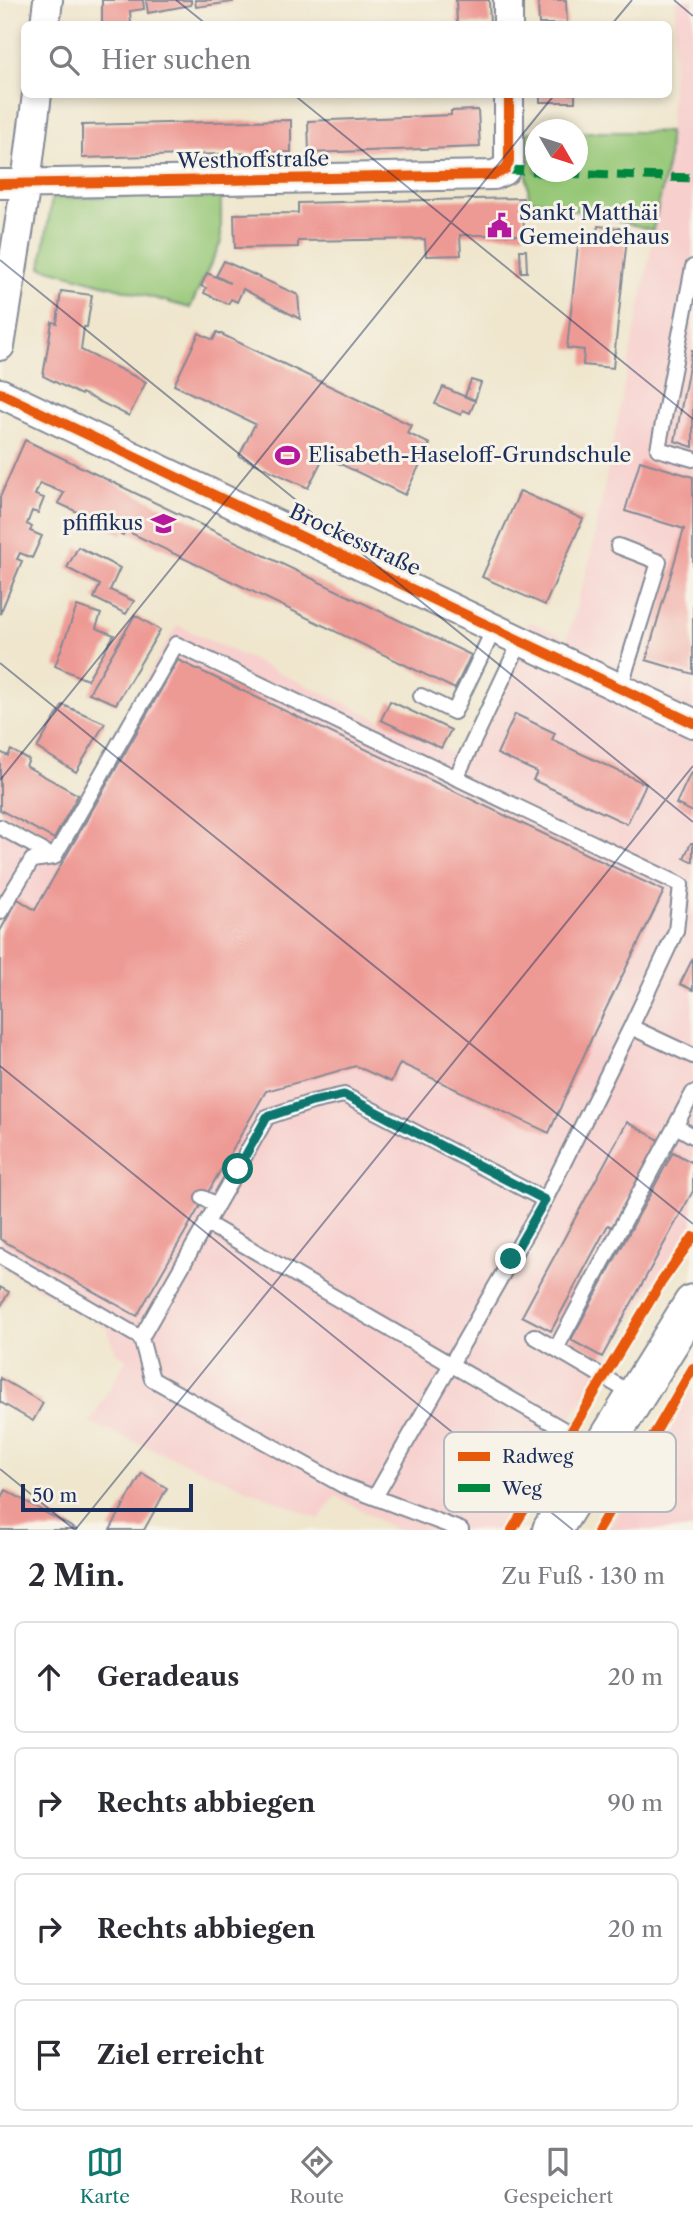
<!DOCTYPE html>
<html lang="de">
<meta charset="utf-8">
<style>
:root{--surface:#fff;--page:#f2f2f3;--text:#2b2b33;--muted:#7c7c81;--line:#e1e1e2;--accent:#0f766e}
body{margin:0;font-family:"Libre Caslon Text",serif;background:var(--page);color:var(--text)}
.compass{position:absolute;left:525px;top:119px;width:63px;height:63px;border-radius:50%;background:var(--surface);box-shadow:0 4px 10px #0003;rotate:129deg}
.scale{position:absolute;left:21px;bottom:18px;width:172px;box-sizing:border-box;padding-left:7px;border:4px solid #1b2f5e;border-top:0;font-size:19px;line-height:24px;white-space:nowrap;color:#1b2f5e;-webkit-text-stroke:5px #f7f3e8;paint-order:stroke}
.stop{position:absolute;width:21px;height:21px;margin:-16px;border:5px solid #0f766e;border-radius:50%;background:#fff}
.stop.end{background:#0f766e;border-color:#fff;box-shadow:0 2px 7px #0008}
.list{margin:0;padding:0;list-style:none}
h2{display:flex;justify-content:space-between;align-items:center;height:91px;margin:0;padding:0 28px;font-size:30px}
h2 small{font-size:23px;font-weight:400;color:var(--muted)}
.list li{display:grid;grid-template-columns:46px 1fr auto;gap:21px;align-items:center;box-sizing:border-box;height:112px;margin:0 14px 14px;padding:0 14px;border:2px solid var(--line);border-radius:10px}
.list b{display:block;font-size:26px;white-space:nowrap}
.list em{font-size:23px;font-style:normal;color:var(--muted)}
.icon{flex:none;width:38px;height:38px;fill:none;stroke:currentColor;stroke-width:2;stroke-linecap:round;stroke-linejoin:round}
.map{position:relative;flex:none;width:693px;height:1530px;overflow:hidden}
.search{position:absolute;background:var(--surface);box-shadow:0 4px 10px #0003;left:21px;right:21px;top:21px;height:77px;display:flex;align-items:center;gap:18px;box-sizing:border-box;padding:0 24px;border-radius:10px;color:var(--muted);font-size:26px}
.sheet{height:595px;background:var(--surface)}
nav{display:flex;justify-content:space-around;align-items:center;box-sizing:border-box;height:98px;border-top:2px solid var(--line);background:var(--surface);font-size:19px;color:var(--muted)}
nav a{display:grid;justify-items:center;gap:4px}
nav .on{color:var(--accent)}
.map>svg:first-child{display:block}
.built{fill:#f7d0ce}
.green{fill:#96c777;stroke:#587b6a;stroke-width:2}
.building{fill:#ee9a94}
.lines{fill:none;stroke-linecap:round;stroke-linejoin:round}
.lane-casing{stroke:#858a96;stroke-width:18}
.street-casing{stroke:#858a96;stroke-width:32}
.primary-casing{stroke:#858a96;stroke-width:42}
.lane{stroke:#fff;stroke-width:14}
.street{stroke:#fff;stroke-width:28}
.primary{stroke:#fff;stroke-width:38}
.quiet{stroke:#00873e;stroke-width:9;stroke-dasharray:18 9;stroke-linecap:butt}
.cycleway-casing{stroke:#f7f3e8;stroke-width:15}
.cycleway{stroke:#e8590c;stroke-width:10}
.route{stroke:#0f766e;stroke-width:9}
.ticks{fill:none;stroke:#1b2f5e;stroke-width:2;stroke-opacity:0.45}
.labels{text-anchor:middle;stroke-width:6;stroke-linejoin:round;paint-order:stroke}
.street-label{font-size:21px;fill:#1b2f5e;stroke:#f7f3e8}
.poi-label{font-size:21px;fill:#1b2f5e;stroke:#f7f3e8;text-anchor:start}
.key{fill:#f7f3e8;stroke:#b5b8bf;stroke-width:2}
.key-label{font-size:19px;fill:#1b2f5e}
</style>
<div class="map">
<svg width="693" height="1530" viewBox="0 0 693 1530">
<rect width="100%" height="100%" fill="#f7f3e8"/>
<filter id="ink" filterUnits="userSpaceOnUse"><feTurbulence type="fractalNoise" baseFrequency=".0143" numOctaves="2"/><feDisplacementMap in="SourceGraphic" scale="14" xChannelSelector="R" yChannelSelector="G"/><feConvolveMatrix kernelMatrix="1 2 1 2 8 2 1 2 1" color-interpolation-filters="sRGB"/></filter>
<filter id="wash" filterUnits="userSpaceOnUse"><feTurbulence type="fractalNoise" baseFrequency=".00686" numOctaves="4" result="noise"/><feDisplacementMap in="SourceGraphic" scale="28" xChannelSelector="R" yChannelSelector="G"/><feGaussianBlur stdDeviation="1.57" result="paint"/><feColorMatrix in="noise" values="0 0 0 0 0 0 0 0 0 0 0 0 0 0 0 0 0 1.4 0 .05"/><feComposite in="paint" operator="in"/></filter>
<g filter="url(#wash)">
<rect width="100%" height="100%" fill="#efe6cd"/>
<!-- built -->
<path class="built" d="M676 0H693V1228L654 1281 502 1530H396L336 1496 319 1519 90 1423 127 1359 116 1352 106 1328 0 1266V810L54 839 177 625 464 759 529 621 567 639 591 555 668 162Z
M693 1385V1530H608L682 1403Z"/>
<!-- green -->
<path class="green" d="M523 132H535L536 172H578V132H669L668 162 653 230 529 199Z
M221 195V242L190 308 41 267 52 198Z"/>
<g id="blocks">
<!-- building -->
<path class="building" d="M102 0H143L144 9 130 11 131 24H102Z
M146 0H191V5L148 13Z
M195 0H233V2L196 7Z
M456 0H489L490 24H457Z
M538 0H566L567 24H539Z
M540 94H575V102H540Z
M478 110 480 147 309 153 308 121 451 115V111Z
M291 120V152L82 158V125Z
M523 198 524 235H460L461 255 426 256 425 239 298 241V247L235 248 234 214 298 213V203Z
M598 226 628 229 613 368 583 365 584 350 567 348 579 236 596 238Z
M520 250H526L527 272H521Z
M224 261 298 295 300 319 243 289 237 302 231 299 228 304 204 293 206 288 201 286 207 273 230 283 216 276Z
M61 291 92 295 87 327H84L81 350 146 382 129 416 82 393 81 395 43 376 52 322 57 323Z
M217 332 411 425 407 433 430 444 405 495 324 456 308 488 239 456 255 424 174 385 199 333 213 340Z
M692 350H693V447L675 441Z
M471 380 481 383 475 400 465 396Z
M443 387 475 401 470 413 463 410 461 415 435 404Z
M25 440 471 655 455 689 125 530 123 535 95 522 98 517 90 513 88 517 58 503 64 493 40 483 35 495 44 498 38 513 32 511 27 524 32 527 30 531 42 536 32 558 20 553 17 559 22 561 0 614V497Z
M640 461 693 477V674L646 660 684 529 625 511Z
M520 491 583 519 545 605 482 577Z
M78 547 120 568 110 590 134 601 126 614 94 598 100 585 67 568Z
M77 606 101 614 96 628 114 635 87 680 55 666Z
M135 615 160 630 116 704 89 693Z
M178 660 664 891 594 1033 549 1133 400 1063 391 1082 356 1066 266 1091 137 1316 0 1239V931L18 899 35 910Z
M390 701 451 730 441 748 381 720Z
M63 705 105 723 76 772 37 748Z
M515 714 555 733 552 740 646 784 627 824 533 780 537 772 497 754Z
M11 750 29 760 26 766 78 795 54 839 0 810V752L8 756Z
M691 772 693 773V812L676 804Z
M691 843H693V862L684 858Z
M693 958V990L680 984Z
M627 1122 659 1140 612 1227 608 1225 551 1331 522 1316Z
M673 1152 693 1163V1191L602 1357 571 1340Z
M0 1287 9 1292 0 1308Z
M0 1378 43 1403 33 1421 0 1402Z
M142 1473 167 1488 144 1530H110Z
M6 1490 46 1513 77 1530H0V1501Z"/>
</g>
</g>
<g filter="url(#ink)">
<use href="#blocks" fill-opacity="0" stroke="#858a96" stroke-width="2"/>
<g class="lines">
<defs>
<path id="lane" d="M693 267 658 449 693 459
M618 546 659 562 620 688
M421 696 454 712 495 627
M456 778 521 640
M0 827 54 857 176 644 681 885 676 931 631 1027
M0 912 32 860 54 857
M676 1126 693 1136
M203 1198 217 1205
M206 1223 599 1450
M0 1256 141 1338
M534 1336 634 1395
M557 1347 693 1093
M375 1497 545 1200 631 1027 693 1056
M461 1530 342 1485 152 1379 141 1338 267 1117 312 1102 344 1095 545 1200"/>
<path id="street" d="M508 0V24
M45 24 48 0
M0 184 494 175 505 170 509 162V94
M0 346 26 183 37 94
M0 393 693 723"/>
<path id="primary" d="M552 1530 693 1304"/>
</defs>
<!-- lane casing -->
<use href="#lane" class="lane-casing"/>
<!-- street casing -->
<use href="#street" class="street-casing"/>
<!-- primary casing -->
<use href="#primary" class="primary-casing"/>
<!-- lane -->
<use href="#lane" class="lane"/>
<!-- street -->
<use href="#street" class="street"/>
<!-- primary -->
<use href="#primary" class="primary"/>
<!-- quiet -->
<path class="quiet" d="M505 170 536 171
M536 172 693 178"/>
<defs>
<path id="cycleway" d="M0 184 494 175 505 170 509 162V94
M0 393 693 723
M512 1530 660 1284 693 1237
M598 1530 693 1368"/>
</defs>
<!-- cycleway casing -->
<use href="#cycleway" class="cycleway-casing"/>
<!-- cycleway -->
<use href="#cycleway" class="cycleway"/>
</g>
</g>
<g class="lines" filter="url(#ink)">
<!-- route -->
<path class="route" d="M238 1169 267 1117 312 1102 344 1095 545 1200 511 1259"/>
</g>
<!-- ticks -->
<path class="ticks" d="M176 0 206 24M674 0 693 16M612 24 632 0M293 94 693 419M0 260 693 822M0 663 693 1224M0 780 555 94M0 1066 573 1530M0 1469 75 1530M75 1530 693 766"/>
<!-- icons -->
<defs>
<symbol id="civic-bare" viewBox="-9 -9 18 18"><path d="M-.6-6.5H3V-4.5H.6V-3L4-1V1h2V6H-6V1h2V-1L-.6-3ZM-1.2 2.5V6h2.4V2.5Z" fill="#b5179e" stroke="#f7f3e8" stroke-width="2.5" paint-order="stroke"/></symbol>
<symbol id="stadium-bare" viewBox="-9 -9 18 18"><path d="M0-5a6.5 5 0 1 0 0 10a6.5 5 0 1 0 0-10ZM-3.5-1.8h7v3.6h-7Z" fill="#b5179e" stroke="#f7f3e8" stroke-width="2.5" paint-order="stroke"/></symbol>
<symbol id="school-bare" viewBox="-9 -9 18 18"><path d="M0-5L7-2L0 1L-7-2ZM-4 1L0 2.5L4 1V4Q0 6-4 4Z" fill="#b5179e" stroke="#f7f3e8" stroke-width="2.5" paint-order="stroke"/></symbol>
</defs>
<g fill-rule="evenodd">
<use href="#civic-bare" x="482" y="208" width="35" height="35"/>
<use href="#stadium-bare" x="270" y="438" width="35" height="35"/>
<use href="#school-bare" x="146" y="506" width="35" height="35"/>
</g>
<g class="labels">
<!-- street labels -->
<g class="street-label">
<text transform="translate(253 160) rotate(-1)" y="7">Westhoffstraße</text>
<text transform="translate(355 540) rotate(25)" y="7">Brockesstraße</text>
</g>
<!-- poi labels -->
<g class="poi-label">
<text x="519" y="220">Sankt Matthäi<tspan x="519" dy="24">Gemeindehaus</tspan></text>
<text x="308" y="462">Elisabeth-Haseloff-Grundschule</text>
<text x="143" y="530" text-anchor="end">pfiffikus</text>
</g>
</g>
<!-- legend -->
<rect x="444" y="1432" width="232" height="80" rx="10" class="key"/>
<rect x="458" y="1452" width="32" height="9" fill="#e8590c"/>
<rect x="458" y="1484" width="32" height="8" fill="#00873e"/>
<g class="key-label">
<text x="502" y="1463">Radweg</text>
<text x="502" y="1495">Weg</text>
</g>
</svg>
<svg class="compass" viewBox="-18 -18 36 36"><path d="M0-13l5 13h-10z" fill="#e53935"/><path d="M0 13l5-13h-10z" fill="#7c7c81"/></svg>
<div class="scale">50 m</div>
<div class="stop" style="left:238px;top:1169px"></div>
<div class="stop end" style="left:511px;top:1259px"></div>
<div class="search"><svg class="icon" aria-label="search" viewBox="0 0 24 24"><circle cx="10" cy="10" r="6"/><path d="M15 15l6 6"/></svg>Hier suchen</div>
</div>
<section class="sheet">
<h2>2 Min.<small>Zu Fuß · 130 m</small></h2>
<ul class="list">
<li><svg class="icon" aria-label="ahead" viewBox="0 0 24 24"><path d="M12 20V5M6 11l6-6 6 6"/></svg><div><b>Geradeaus</b></div><em>20 m</em></li>
<li><svg class="icon" aria-label="right" viewBox="0 0 24 24"><path d="M7 20v-9h11M14 6l5 5-5 5"/></svg><div><b>Rechts abbiegen</b></div><em>90 m</em></li>
<li><svg class="icon" aria-label="right" viewBox="0 0 24 24"><path d="M7 20v-9h11M14 6l5 5-5 5"/></svg><div><b>Rechts abbiegen</b></div><em>20 m</em></li>
<li><svg class="icon" aria-label="arrive" viewBox="0 0 24 24"><path d="M6 21V4h12l-3 4 3 4H6"/></svg><div><b>Ziel erreicht</b></div></li>
</ul>
</section>
<nav>
<a class="on"><svg class="icon" aria-label="map" viewBox="0 0 24 24"><path d="M3 6l6-2 6 2 6-2v14l-6 2-6-2-6 2zM9 4v14M15 6v14"/></svg>Karte</a>
<a><svg class="icon" aria-label="directions" viewBox="0 0 24 24"><path d="M12 3l9 9-9 9-9-9zM9 14v-3h6M13 9l2 2-2 2"/></svg>Route</a>
<a><svg class="icon" aria-label="saved" viewBox="0 0 24 24"><path d="M7 4h10v16l-5-4-5 4z"/></svg>Gespeichert</a>
</nav>
